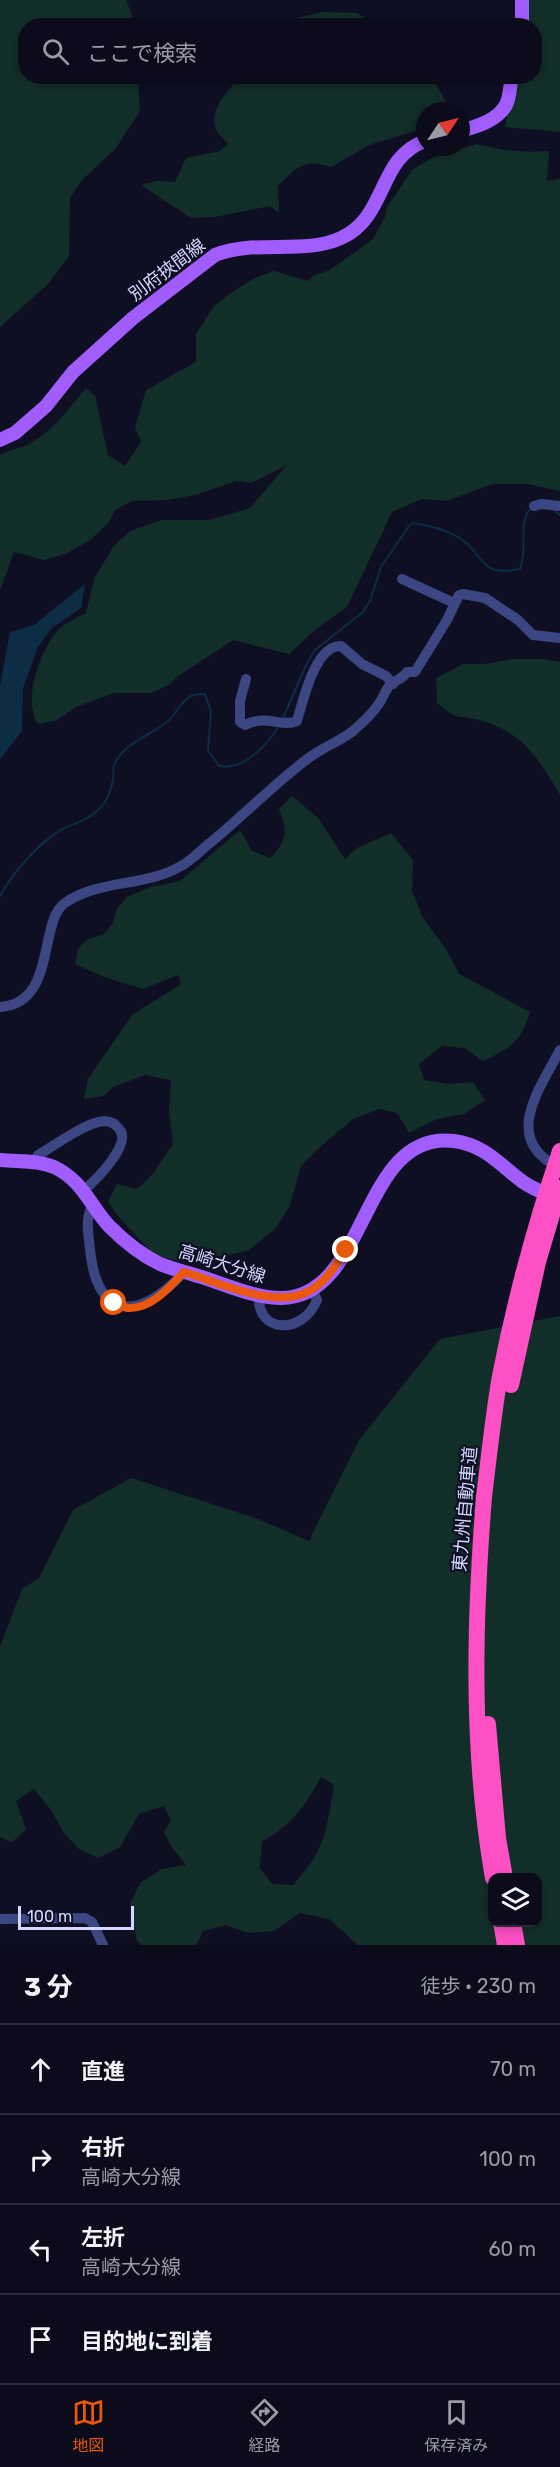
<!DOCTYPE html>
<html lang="ja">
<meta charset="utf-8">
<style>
:root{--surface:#0b0b1b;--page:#191928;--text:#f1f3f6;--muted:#9a9ba3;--line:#2b2b3a;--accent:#ea580c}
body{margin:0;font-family:Rubik,"Noto Sans JP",sans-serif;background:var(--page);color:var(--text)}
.controls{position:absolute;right:18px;bottom:18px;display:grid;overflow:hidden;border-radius:12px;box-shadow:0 3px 9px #0003}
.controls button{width:54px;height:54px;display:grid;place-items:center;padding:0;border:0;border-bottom:2px solid var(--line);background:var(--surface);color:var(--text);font:30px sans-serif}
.compass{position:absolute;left:416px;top:102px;width:54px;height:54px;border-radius:50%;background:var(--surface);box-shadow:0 3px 9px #0003;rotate:55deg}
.scale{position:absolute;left:18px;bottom:15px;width:116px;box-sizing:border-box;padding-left:6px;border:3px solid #d3d6fe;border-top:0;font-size:16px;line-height:21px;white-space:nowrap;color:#d3d6fe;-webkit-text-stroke:4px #0f0f24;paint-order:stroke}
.stop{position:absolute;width:18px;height:18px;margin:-14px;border:4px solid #ea580c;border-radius:50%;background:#fff}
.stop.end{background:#ea580c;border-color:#fff;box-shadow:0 2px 6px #0008}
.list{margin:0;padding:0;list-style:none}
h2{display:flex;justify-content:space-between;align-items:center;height:78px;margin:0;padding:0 24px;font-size:26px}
h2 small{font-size:20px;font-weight:400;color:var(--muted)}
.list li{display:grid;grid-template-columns:39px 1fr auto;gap:18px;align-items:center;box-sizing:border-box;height:90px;padding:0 24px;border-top:2px solid var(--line)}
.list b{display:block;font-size:22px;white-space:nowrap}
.list p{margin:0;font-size:20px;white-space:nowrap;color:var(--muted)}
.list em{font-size:20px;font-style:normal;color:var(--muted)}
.icon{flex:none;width:33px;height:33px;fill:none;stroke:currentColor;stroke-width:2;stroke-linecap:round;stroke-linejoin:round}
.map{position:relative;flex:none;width:560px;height:1945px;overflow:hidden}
.search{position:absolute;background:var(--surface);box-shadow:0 3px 9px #0003;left:18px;right:18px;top:18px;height:66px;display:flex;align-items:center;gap:15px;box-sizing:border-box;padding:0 21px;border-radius:24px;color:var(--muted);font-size:22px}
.sheet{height:438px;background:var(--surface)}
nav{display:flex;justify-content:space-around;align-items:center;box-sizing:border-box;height:84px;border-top:2px solid var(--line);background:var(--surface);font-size:16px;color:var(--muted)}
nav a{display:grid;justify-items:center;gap:3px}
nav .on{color:var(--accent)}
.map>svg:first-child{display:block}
.green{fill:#122e28;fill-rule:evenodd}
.water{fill:#0d2c45}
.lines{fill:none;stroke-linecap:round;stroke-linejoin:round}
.stream{stroke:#0d2c45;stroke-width:2}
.minor{stroke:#3b4682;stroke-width:10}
.major{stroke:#a15cfc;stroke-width:14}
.highway{stroke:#fc50c4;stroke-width:16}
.highway-bridge{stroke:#fc50c4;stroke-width:16}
.route{stroke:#ea580c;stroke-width:8}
.labels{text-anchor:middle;stroke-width:4.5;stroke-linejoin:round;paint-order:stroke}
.street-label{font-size:18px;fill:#d3d6fe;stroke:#0f0f24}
</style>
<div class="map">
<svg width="560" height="1945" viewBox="0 0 560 1945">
<rect width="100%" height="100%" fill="#0f0f24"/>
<!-- green -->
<path class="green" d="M0 0H126L136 25 26 26V76L138 77 140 111 116 148 82 180 70 198 69 256 48 284 0 327Z
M522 0H560V132L505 127 513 77 534 76V26L520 25Z
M322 12 357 13 376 25H275L276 23Z
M240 77H432L451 111H425V128L369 145 331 167C304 158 297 167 278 186L279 213 270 206 215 217 191 218 141 185 157 181 175 182 186 158 220 151 228 144C226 140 221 137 218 133 205 114 228 90 240 77Z
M477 144C502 151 523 153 549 151L547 181 560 179V491L528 484H492L447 501 422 499 392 512 347 607 316 629 289 654 233 640 178 676 169 685 150 693H114L76 707 55 721 38 724C22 701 40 650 58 630 65 623 77 618 86 613L94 579 113 547 130 531 161 520H209L250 508 287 465 251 483 236 481 195 495 167 500 132 501 115 510 109 522 89 541 65 554 44 560 14 552 0 590V455C10 449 22 448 31 443 54 430 70 407 86 388L95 396 108 455 125 466 141 442 135 427 146 390 196 362V334L214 306 231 293 253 279 274 271 308 281 313 276 330 270 373 239 385 217 386 209 412 170 433 157Z
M513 659H544L560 662V795C539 759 522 731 479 720 456 714 458 721 437 703L436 678 463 664H487Z
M292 796 319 819 345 859 357 848 391 833 413 860 412 891 423 918 446 949 459 974 530 1012C521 1042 511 1048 483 1061L464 1048 442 1046 419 1064 424 1080 447 1084 473 1082 485 1100 464 1114 437 1119 409 1133 397 1113 379 1109 353 1119 320 1147 301 1166 290 1205 276 1228 248 1251 201 1260 178 1261 154 1255 118 1216 108 1202 117 1184 137 1189 152 1175 173 1144 169 1112 171 1080 145 1075 113 1087 104 1096 84 1099 88 1079 132 1015 181 984 178 975 143 989 104 977 75 964 78 949 88 939 103 935 113 923 117 909 127 897 150 887 180 881 240 830 252 851 270 858C287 841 288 831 279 809Z
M560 1316V1945H358L329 1919 300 1913 274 1931 248 1933 226 1925 203 1931 196 1945H142L137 1941 130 1903 141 1882 162 1869 186 1865 171 1846 164 1832 171 1820 164 1806 139 1814 120 1847 98 1858 79 1849 64 1833 51 1810 34 1789 16 1801 26 1830 12 1842 0 1837V1647L22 1589 39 1578 73 1510 131 1478 258 1519 309 1541 360 1439 440 1339ZM321 1777 334 1785C326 1832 326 1849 293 1885L272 1884 260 1868 262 1841C291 1827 306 1804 321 1777ZM492 1878H538V1922H492Z"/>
<!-- water -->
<path class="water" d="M85 584 81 608 52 628 38 647 23 688 22 731 0 759V686L10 632 34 625Z"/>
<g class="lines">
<!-- stream -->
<path class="stream" d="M553 509 560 515
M283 718 308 661 315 650 363 612 370 601 381 567 409 526 413 523C427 525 446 530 458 537 485 552 476 578 520 569 528 549 518 528 529 510L533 509
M0 896C12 874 39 842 61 830 74 823 87 821 97 811 106 803 112 790 113 779 114 774 113 769 114 765 122 744 151 735 167 722 176 715 180 701 191 696 195 694 201 694 205 694L211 712 208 750 219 766C244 771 267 745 279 726"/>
<!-- minor -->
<path class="minor" d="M534 506 541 504 560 506
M402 579 454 603
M246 679 240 701V722L245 725C265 714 283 728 297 721 303 701 315 645 341 646L362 664 386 676 393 684
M0 1007C57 1004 38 921 65 903 99 879 146 887 181 866 192 860 201 850 210 843 243 816 273 785 306 760 321 748 339 742 353 731 361 724 372 714 378 705 383 699 385 690 390 685 396 679 402 680 407 672H415L447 620 459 595 463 594 485 598 518 620 533 635 560 638
M560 1050C539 1090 501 1140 560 1168
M35 1162 38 1155C56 1145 84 1123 104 1121 111 1121 116 1124 120 1130 131 1145 96 1180 84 1190
M93 1203C85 1220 88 1230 90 1249 97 1323 141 1320 184 1272
M259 1295C256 1334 303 1335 317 1300L312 1289
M0 1919 85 1918 92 1922 103 1945"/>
<!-- major -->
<path class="major" d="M522 26V0
M461 131C477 126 497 121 506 105 510 97 510 85 512 76
M0 440 15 433 46 406 73 372 133 318 215 255C255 239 305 255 341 238 388 217 377 158 425 141
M0 1160C18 1162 37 1160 54 1167 82 1180 90 1205 109 1226 123 1240 141 1255 160 1264 172 1269 186 1272 198 1276 225 1284 253 1298 281 1298 369 1298 360 1129 454 1141 485 1145 500 1165 523 1182 533 1189 544 1193 556 1198"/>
<!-- highway -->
<path class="highway" d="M484 1497C474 1624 471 1752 493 1878
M488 1724 498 1838 505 1878
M501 1922 505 1945
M513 1922 517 1945"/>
<!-- highway-bridge -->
<path class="highway-bridge" d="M511 1385 538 1262 560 1188
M484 1497C489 1457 493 1416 500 1376 515 1299 535 1225 560 1151"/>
</g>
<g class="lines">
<!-- route -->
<path class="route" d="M114 1303C118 1304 123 1307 128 1308 151 1309 170 1287 184 1272 218 1282 276 1310 309 1291 326 1282 336 1265 346 1250"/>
</g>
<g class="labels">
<!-- street labels -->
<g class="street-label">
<text transform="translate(167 270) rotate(-37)" y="6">別府挾間線</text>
<text transform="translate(222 1264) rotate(17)" y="6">高崎大分線</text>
<text transform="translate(465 1509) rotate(-85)" y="6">東九州自動車道</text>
</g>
</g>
</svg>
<div class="controls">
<button><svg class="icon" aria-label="layers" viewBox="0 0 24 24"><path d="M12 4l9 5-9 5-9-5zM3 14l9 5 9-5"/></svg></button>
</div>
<svg class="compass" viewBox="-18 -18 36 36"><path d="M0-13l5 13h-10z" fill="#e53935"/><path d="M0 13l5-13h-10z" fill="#9a9ba3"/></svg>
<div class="scale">100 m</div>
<div class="stop" style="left:114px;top:1303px"></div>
<div class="stop end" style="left:346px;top:1250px"></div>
<div class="search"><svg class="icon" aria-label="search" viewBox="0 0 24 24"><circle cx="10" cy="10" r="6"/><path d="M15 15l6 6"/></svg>ここで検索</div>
</div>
<section class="sheet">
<h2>3 分<small>徒歩 · 230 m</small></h2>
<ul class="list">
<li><svg class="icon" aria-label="ahead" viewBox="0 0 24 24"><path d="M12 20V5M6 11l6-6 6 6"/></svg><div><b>直進</b></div><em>70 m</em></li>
<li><svg class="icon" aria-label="right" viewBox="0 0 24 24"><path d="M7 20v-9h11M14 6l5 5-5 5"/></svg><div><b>右折</b><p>高崎大分線</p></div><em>100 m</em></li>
<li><svg class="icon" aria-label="left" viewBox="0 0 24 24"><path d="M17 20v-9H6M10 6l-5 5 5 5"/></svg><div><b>左折</b><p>高崎大分線</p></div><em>60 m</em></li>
<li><svg class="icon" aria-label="arrive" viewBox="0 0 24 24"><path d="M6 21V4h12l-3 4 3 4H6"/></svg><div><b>目的地に到着</b></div></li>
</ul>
</section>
<nav>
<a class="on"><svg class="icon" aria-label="map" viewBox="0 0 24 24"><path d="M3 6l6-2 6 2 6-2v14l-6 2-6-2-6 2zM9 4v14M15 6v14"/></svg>地図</a>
<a><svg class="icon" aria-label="directions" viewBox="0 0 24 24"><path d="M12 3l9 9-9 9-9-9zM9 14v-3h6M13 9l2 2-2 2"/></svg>経路</a>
<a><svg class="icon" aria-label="saved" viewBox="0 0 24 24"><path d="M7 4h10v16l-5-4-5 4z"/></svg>保存済み</a>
</nav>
